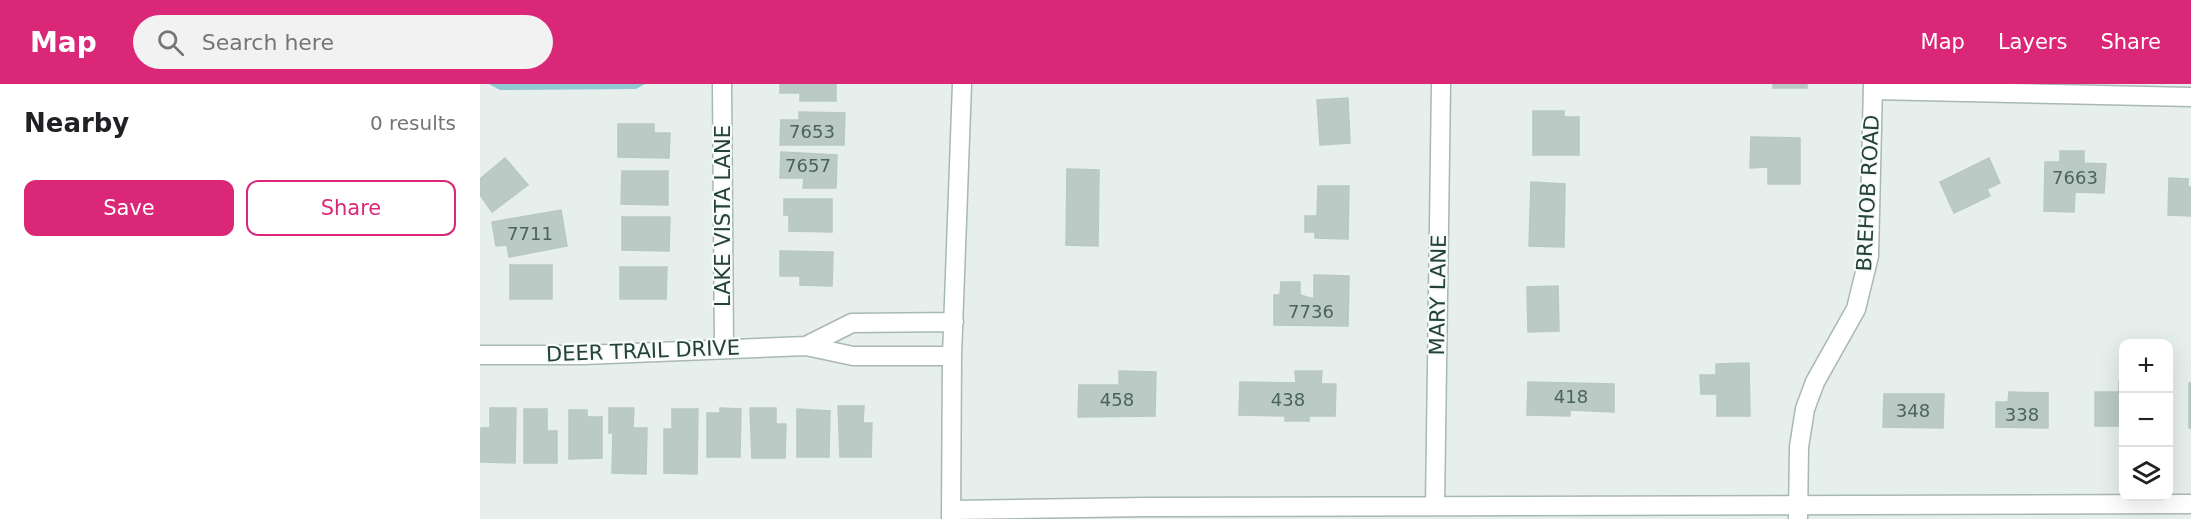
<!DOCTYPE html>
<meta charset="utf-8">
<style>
:root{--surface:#fff;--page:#f2f2f2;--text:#202124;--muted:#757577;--line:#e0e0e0;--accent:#db2777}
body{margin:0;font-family:"DejaVu Sans",sans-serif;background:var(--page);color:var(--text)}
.controls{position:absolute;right:18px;bottom:18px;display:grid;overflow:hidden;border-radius:12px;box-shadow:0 6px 24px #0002}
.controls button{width:54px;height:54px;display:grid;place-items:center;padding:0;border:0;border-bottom:2px solid var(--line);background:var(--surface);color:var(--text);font:30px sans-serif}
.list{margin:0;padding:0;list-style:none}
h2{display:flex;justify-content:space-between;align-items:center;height:78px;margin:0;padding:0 24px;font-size:26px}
h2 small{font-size:20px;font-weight:400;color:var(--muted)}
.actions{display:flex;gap:12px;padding:18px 24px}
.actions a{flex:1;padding:14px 0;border:2px solid var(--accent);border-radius:12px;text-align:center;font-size:21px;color:var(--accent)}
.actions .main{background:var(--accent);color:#fff}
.icon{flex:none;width:33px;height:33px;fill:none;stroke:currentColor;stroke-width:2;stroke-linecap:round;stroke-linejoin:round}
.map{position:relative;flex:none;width:1711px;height:435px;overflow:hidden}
header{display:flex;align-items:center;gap:36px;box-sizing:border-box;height:84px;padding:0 30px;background:var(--accent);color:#fff}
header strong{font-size:28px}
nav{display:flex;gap:33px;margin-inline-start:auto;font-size:21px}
.search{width:420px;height:54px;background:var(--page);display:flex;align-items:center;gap:15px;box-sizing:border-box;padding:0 21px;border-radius:33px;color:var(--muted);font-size:22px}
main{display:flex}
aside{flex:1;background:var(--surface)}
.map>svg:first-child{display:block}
.water{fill:#8ec9d4}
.building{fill:#bbcac4;stroke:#b8c9c2;stroke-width:1.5}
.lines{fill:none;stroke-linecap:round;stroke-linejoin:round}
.minor-casing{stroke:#a8b8b2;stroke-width:21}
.minor{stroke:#fff;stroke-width:18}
.labels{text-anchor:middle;stroke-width:4.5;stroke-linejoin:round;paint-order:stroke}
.number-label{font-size:18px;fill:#4a645c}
.street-label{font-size:21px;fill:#24423a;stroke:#f7fbf9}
</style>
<header>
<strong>Map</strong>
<div class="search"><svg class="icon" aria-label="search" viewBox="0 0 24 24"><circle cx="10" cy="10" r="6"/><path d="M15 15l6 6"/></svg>Search here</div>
<nav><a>Map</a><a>Layers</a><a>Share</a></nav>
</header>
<main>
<aside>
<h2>Nearby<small>0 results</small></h2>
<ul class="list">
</ul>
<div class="actions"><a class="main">Save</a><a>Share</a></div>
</aside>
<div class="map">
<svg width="1711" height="435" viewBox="0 0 1711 435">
<rect width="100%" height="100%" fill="#e6efeb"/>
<!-- water -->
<path class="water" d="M9 0H165L156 5 20 6Z"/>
<!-- building -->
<path class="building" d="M300 0H356V17H320V9H300Z
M1293 0H1327V4H1293Z
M868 14 870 59 840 61 837 16Z
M1053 27H1084V33H1099V71H1053Z
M319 28 365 29 364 61H300L301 36H319Z
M138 40H174V49H190L189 74 138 73Z
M1271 53 1320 54V100H1288V83L1270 84Z
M1580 67H1604V79L1626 80 1624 109 1595 108 1594 128 1564 127 1565 78H1580Z
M301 68 357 71 356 104H323L324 94H300Z
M25 74 48 101 12 128 0 111V95Z
M1509 74 1520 99 1507 105 1510 112 1474 129 1460 98Z
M587 85 619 86 618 162 586 161Z
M142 87H188V121L141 120Z
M1689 94 1708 95V103H1711V132L1688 131Z
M1051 98 1085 100 1084 163 1049 162Z
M838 102H869L868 155 835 154V148H825V132H837Z
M304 115H352V148L309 147V131H304Z
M81 126 87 162 29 173 27 161 16 162 12 138Z
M142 133H190L189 167 142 166Z
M300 167 353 168 352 202 320 201V192H300Z
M30 181H72V215H30Z
M140 183H187L186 215H140Z
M834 191 869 192 868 242 794 241V211H800L801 198H820V211L834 215Z
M1078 202 1079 247 1048 248 1047 203Z
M1269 279 1270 332H1237V310H1221L1220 291H1236V280Z
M639 287 676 288 675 332 598 333 599 301H639Z
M815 287H842L841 300H856L855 332H829V337H805V332L759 331 760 298 816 299Z
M1639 297H1644V349H1640V342H1615V308H1639Z
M1048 298 1134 300V328L1090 326V332L1047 331Z
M1709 299H1711V344H1709Z
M1529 308 1568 309V344L1516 343V318H1528Z
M1404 310H1464L1463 344 1403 343Z
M358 322H384L383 339H392L391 373H360Z
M10 324H36L35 379 0 378 1 344H10Z
M129 324H154L153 344H167L166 390 132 389 133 349H129Z
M240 324 261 325 260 373H227V329H240Z
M270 324H296V340H306L305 374H272Z
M44 325H67V347H77V379H44Z
M192 325H218L217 390 184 389V345H192Z
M317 325 350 327 349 373H317Z
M89 326H107V333H122V374L89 375Z"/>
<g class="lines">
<defs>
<path id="minor" d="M242 0 244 265
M1393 6 1711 13
M326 262 372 239 474 238
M0 271H103L326 262 373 272H472
M955 422 961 0
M473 426 665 423 1711 420
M471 435 472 272 482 0
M1318 435 1319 363 1325 325 1335 298 1376 225 1389 172 1393 0"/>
</defs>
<!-- minor casing -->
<use href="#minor" class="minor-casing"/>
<!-- minor -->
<use href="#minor" class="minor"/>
</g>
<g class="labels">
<!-- number labels -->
<g class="number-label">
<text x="332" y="54">7653</text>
<text x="328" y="88">7657</text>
<text x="1595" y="100">7663</text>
<text x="50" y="156">7711</text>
<text x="831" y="234">7736</text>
<text x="1091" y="319">418</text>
<text x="637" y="322">458</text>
<text x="808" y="322">438</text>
<text x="1433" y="333">348</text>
<text x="1542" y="337">338</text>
</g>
<!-- street labels -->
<g class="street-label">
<text transform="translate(1388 109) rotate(-87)" y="7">BREHOB ROAD</text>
<text transform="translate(243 132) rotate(-90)" y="7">LAKE VISTA LANE</text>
<text transform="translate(958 211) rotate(-89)" y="7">MARY LANE</text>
<text transform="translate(163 267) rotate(-2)" y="7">DEER TRAIL DRIVE</text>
</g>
</g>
</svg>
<div class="controls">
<button>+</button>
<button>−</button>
<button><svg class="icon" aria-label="layers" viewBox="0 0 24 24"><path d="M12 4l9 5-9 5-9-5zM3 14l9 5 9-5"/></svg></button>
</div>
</div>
</main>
